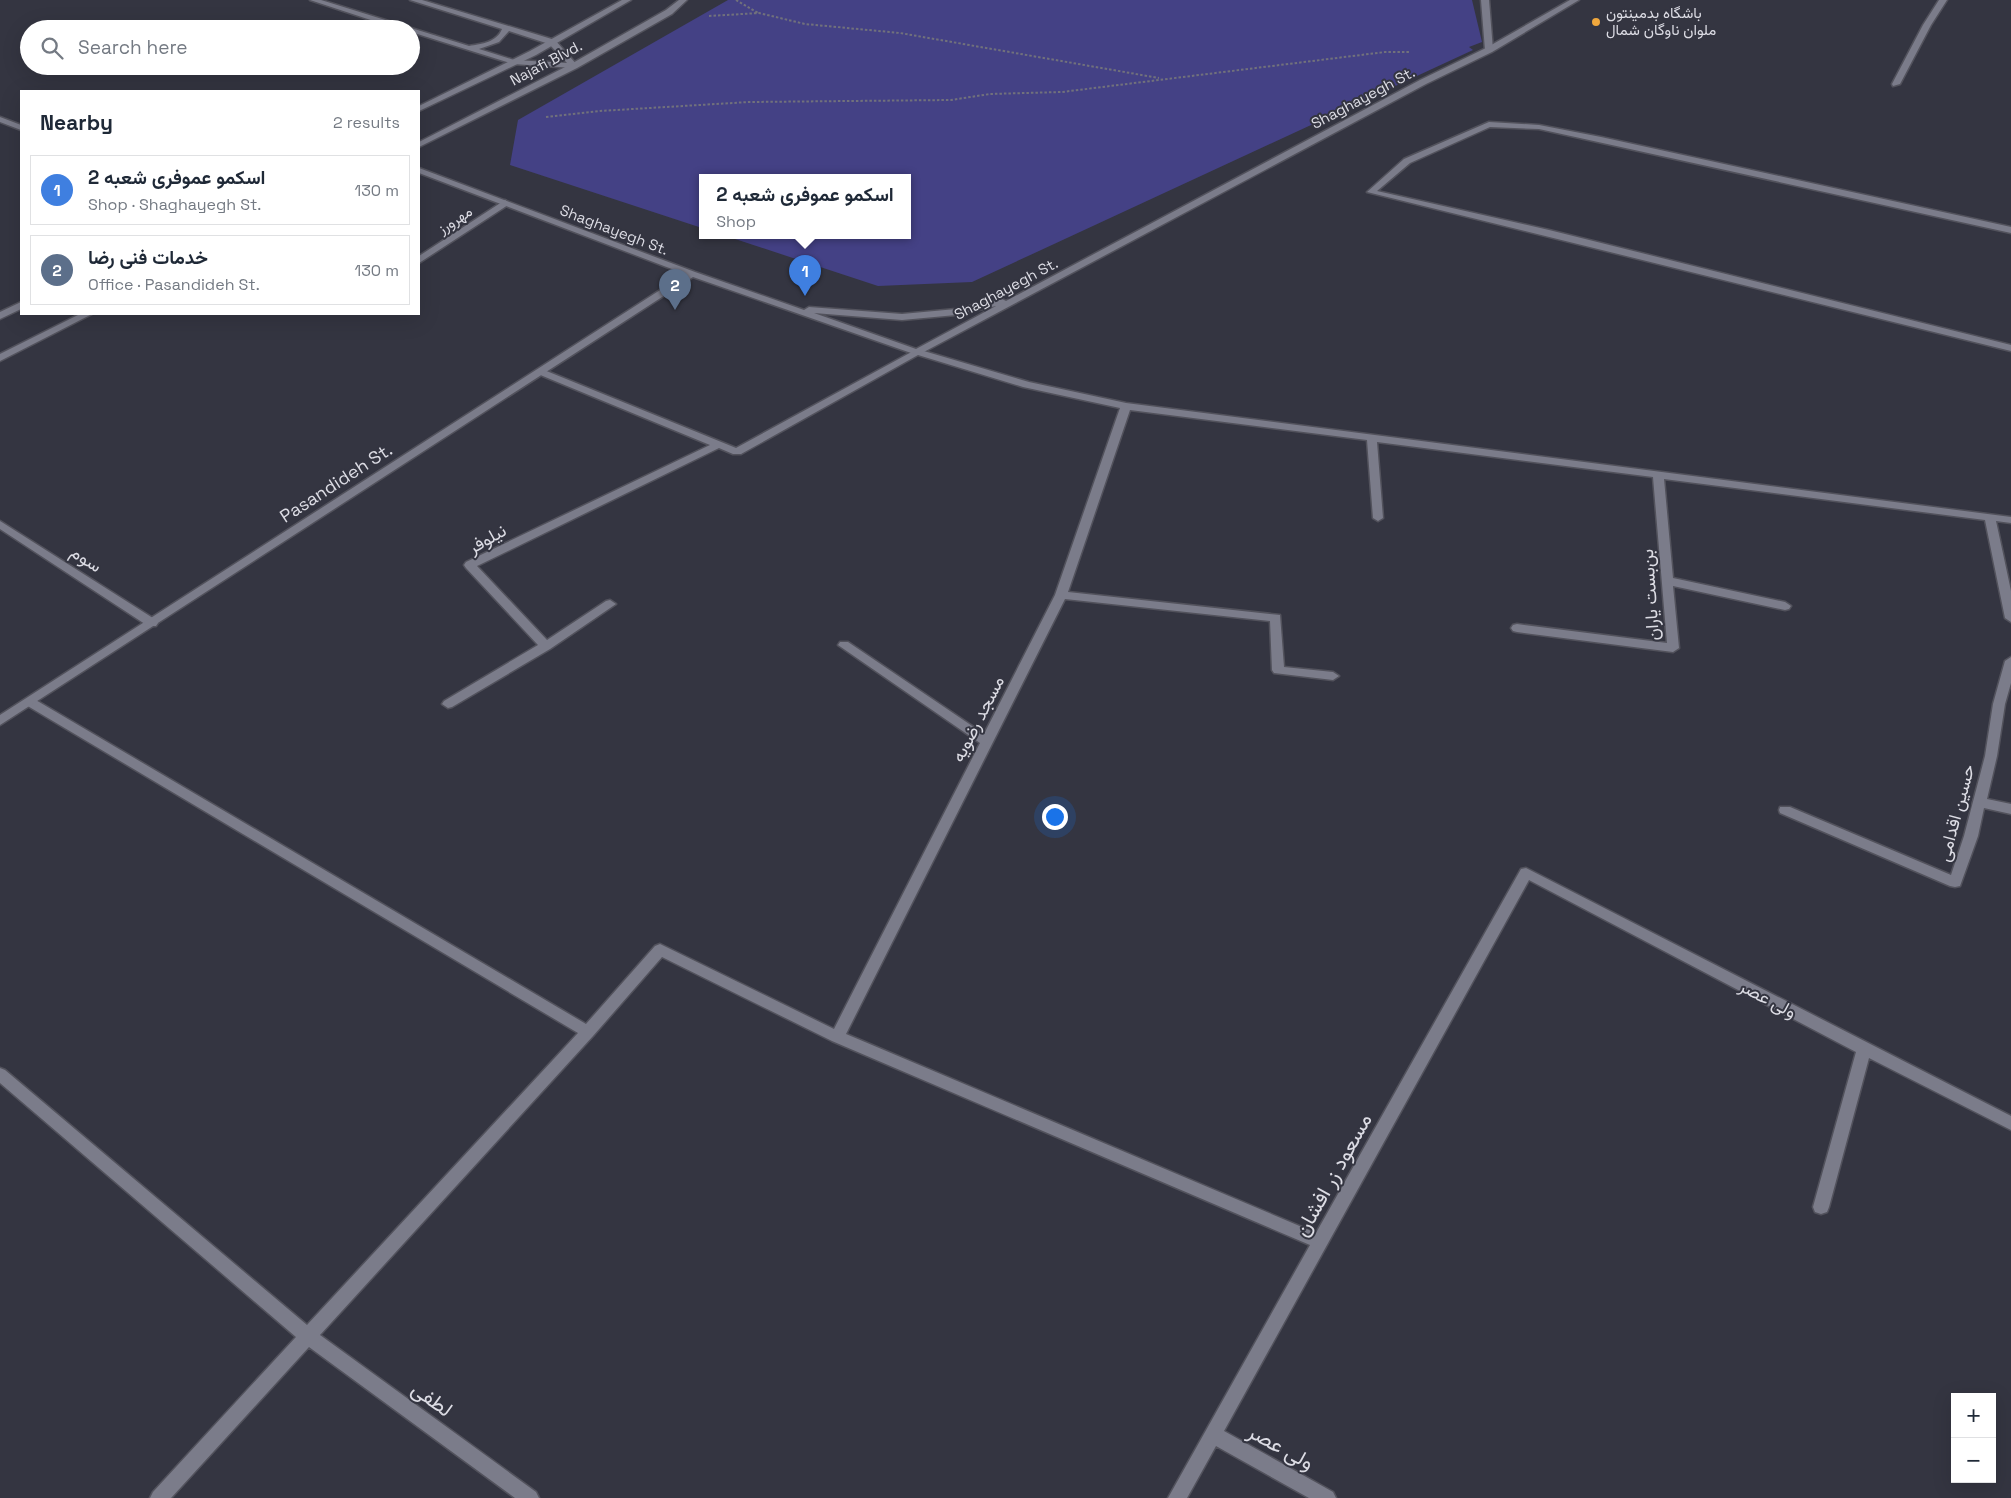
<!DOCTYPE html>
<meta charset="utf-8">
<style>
:root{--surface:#fff;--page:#f6f6f7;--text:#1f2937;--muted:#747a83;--line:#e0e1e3;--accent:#7d623a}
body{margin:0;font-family:"Space Grotesk",Vazirmatn,sans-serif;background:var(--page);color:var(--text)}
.controls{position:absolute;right:15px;bottom:15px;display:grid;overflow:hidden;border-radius:0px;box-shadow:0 5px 20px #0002}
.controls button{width:45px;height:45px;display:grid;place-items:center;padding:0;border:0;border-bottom:1px solid var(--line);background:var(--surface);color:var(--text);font:25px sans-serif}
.you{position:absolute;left:1054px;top:816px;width:18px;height:18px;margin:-12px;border:4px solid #fff;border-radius:50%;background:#1a73e8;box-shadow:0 0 0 8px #1a73e833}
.badge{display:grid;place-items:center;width:32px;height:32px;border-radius:50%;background:var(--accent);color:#fff;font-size:16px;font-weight:700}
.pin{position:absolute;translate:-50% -41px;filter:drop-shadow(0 1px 2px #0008)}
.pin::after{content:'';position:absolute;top:26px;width:18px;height:15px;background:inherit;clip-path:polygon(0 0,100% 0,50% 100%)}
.popup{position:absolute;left:699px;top:174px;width:212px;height:65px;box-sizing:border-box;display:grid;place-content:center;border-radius:0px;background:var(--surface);filter:drop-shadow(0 1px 4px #0005);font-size:16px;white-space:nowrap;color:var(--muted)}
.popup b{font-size:19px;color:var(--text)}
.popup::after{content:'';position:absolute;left:50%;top:100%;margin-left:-10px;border:10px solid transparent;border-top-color:var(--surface)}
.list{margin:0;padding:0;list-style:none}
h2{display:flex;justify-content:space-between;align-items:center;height:65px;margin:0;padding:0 20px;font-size:21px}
h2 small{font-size:16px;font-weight:400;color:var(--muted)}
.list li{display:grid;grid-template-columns:32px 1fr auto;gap:15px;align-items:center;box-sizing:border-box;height:70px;margin:0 10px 10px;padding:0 10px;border:1px solid var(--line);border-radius:0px}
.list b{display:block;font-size:19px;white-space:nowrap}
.list p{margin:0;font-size:16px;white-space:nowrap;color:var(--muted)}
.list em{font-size:16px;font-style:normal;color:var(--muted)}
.icon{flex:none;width:28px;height:28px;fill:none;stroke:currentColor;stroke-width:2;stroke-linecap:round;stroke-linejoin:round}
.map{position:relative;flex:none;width:2011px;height:1498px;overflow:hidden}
.search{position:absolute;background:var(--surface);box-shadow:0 5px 20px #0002;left:20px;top:20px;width:400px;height:55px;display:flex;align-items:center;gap:12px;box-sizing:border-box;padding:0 18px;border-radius:28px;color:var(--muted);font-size:19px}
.panel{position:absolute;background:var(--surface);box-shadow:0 5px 20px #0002;left:20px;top:90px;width:400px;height:225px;border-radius:0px}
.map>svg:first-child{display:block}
.green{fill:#444185}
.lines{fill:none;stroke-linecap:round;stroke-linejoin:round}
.minor-casing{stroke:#52525c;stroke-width:3}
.tertiary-casing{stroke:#52525c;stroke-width:3}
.secondary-casing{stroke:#52525c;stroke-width:3}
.path{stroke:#71717c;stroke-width:2;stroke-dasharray:2.5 2;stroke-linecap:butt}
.minor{fill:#7b7c8a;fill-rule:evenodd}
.tertiary{fill:#7b7c8a;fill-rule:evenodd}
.secondary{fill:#7b7c8a;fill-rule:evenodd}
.poi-dot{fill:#efa73d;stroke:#343541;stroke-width:2}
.labels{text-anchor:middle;stroke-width:4;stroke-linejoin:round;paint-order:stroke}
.far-poi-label{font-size:15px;fill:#dcdce4;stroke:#343541;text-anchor:start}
.far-street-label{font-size:15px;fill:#dcdce4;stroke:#343541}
.street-label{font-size:18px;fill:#dcdce4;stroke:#343541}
.near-street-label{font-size:21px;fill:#dcdce4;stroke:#343541}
</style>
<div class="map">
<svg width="2011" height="1498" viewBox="0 0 2011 1498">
<rect width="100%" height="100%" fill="#343541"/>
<!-- green -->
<path class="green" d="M728 0H1472L1482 42 1469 47 1473 50 972 282 878 286 723 235H908V177H702V228L510 165 518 120Z"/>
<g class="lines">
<defs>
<path id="minor" d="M1481 0H1489L1493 50 1489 52 1485 50Z
M1939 0H1947L1931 25 1900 84 1893 86 1892 84 1923 25Z
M0 117 21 125V130L0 122Z
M1489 122 1539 125 1601 137 2011 227V233L1539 129 1490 127 1410 163 1377 191 1549 230 2011 345V351L1367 192 1404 159Z
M505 200 509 203 508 205 419 263V256Z
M917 349 1029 382 1126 403 2011 517V523L1996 521 2011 591V622L2005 618 1985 520 1664 479 1673 578 1785 602 1791 606 1789 609 1785 610 1673 586 1679 648 1673 652 1517 632 1513 631 1511 628 1513 625 1517 624 1667 643 1653 477 1377 442 1383 518 1378 521 1373 518 1367 440 1130 410 1068 592 1280 615 1284 667 1333 672 1339 676 1333 680 1274 673 1272 670 1270 621 1065 599 846 1034 1316 1233 1521 869 1526 868 2011 1116V1130L1869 1058 1829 1207 1827 1212 1821 1214 1815 1212 1813 1207 1856 1052 1529 880 1224 1431 1333 1492 1336 1498H1309L1216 1446 1187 1498H1168L1310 1245 832 1041 662 957 593 1036 320 1335 536 1492 539 1498H515L309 1347 171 1498H150L153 1492 296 1337 0 1083V1068L5 1070 307 1325 578 1033 26 705 24 702 26 699H34L586 1024 655 946 660 944 834 1029 980 743 838 645 840 642H848L984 734 1055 595 1120 408 1023 387 918 355 741 454H733L719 448 477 566 547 640 606 601 610 600 616 604 550 649 452 707 448 708 442 704 444 701 538 645 466 568 464 565 466 562 710 445 538 374V370H544L736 448Z
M0 521 156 620 158 623 156 626H148L0 529Z
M2011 657V683L2005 704 1997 756 1987 799 2011 804V814L1984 808 1978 836 1960 886 1955 887 1950 886 1780 813 1779 810 1780 807H1790L1951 875 1964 836 1985 756 1993 704 2005 661Z"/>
<path id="tertiary" d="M310 0H321L469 46C482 44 497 42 502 29L410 0H422L555 40 578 66 574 68 513 64 411 32V29H398ZM509 31 549 44 567 63 514 60 479 49 499 42Z
M1570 0H1579L1492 52 1426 84 920 354H914L693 277 0 725V715L685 274 419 173V168L695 272 804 310 809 307 902 314 956 309 1002 299 1006 301 1420 80 1486 48ZM996 306 916 349 814 313 902 320 956 315Z"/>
<path id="secondary" d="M622 0H631L536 55 419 111V106L530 51Z
M679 0H687L672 14 577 68 419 147V142L571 64 666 10Z
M21 302V309L0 319V312Z
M80 314H92L0 361V354Z"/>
</defs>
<!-- minor casing -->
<use href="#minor" class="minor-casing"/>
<!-- tertiary casing -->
<use href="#tertiary" class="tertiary-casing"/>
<!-- secondary casing -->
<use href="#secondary" class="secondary-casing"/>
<!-- path -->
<path class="path" d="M736 0 758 13
M709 16 759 13 805 24 900 33 1159 78
M546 117 600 111 749 102 951 100 990 94 1062 92 1385 52H1409"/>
<!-- minor -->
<use href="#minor" class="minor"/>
<!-- tertiary -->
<use href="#tertiary" class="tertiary"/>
<!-- secondary -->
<use href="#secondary" class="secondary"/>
</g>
<!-- markers -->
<circle class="poi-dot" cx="1596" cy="22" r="5"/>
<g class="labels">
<!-- far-poi labels -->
<g class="far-poi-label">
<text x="1606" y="18">باشگاه بدمینتون<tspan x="1606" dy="17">ملوان ناوگان شمال</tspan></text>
</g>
<!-- far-street labels -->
<g class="far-street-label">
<text transform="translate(546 63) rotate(-28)" y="5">Najafi Blvd.</text>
<text transform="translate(1363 98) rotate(-28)" y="5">Shaghayegh St.</text>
<text transform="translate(455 220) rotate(-33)" y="5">مهرورز</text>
<text transform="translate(614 230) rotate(21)" y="5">Shaghayegh St.</text>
<text transform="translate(1006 289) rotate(-28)" y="5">Shaghayegh St.</text>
</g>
<!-- street labels -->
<g class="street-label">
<text transform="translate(336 483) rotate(-33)" y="6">Pasandideh St.</text>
<text transform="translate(487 539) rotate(-30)" y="6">نیلوفر</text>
<text transform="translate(86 559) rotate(33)" y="6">سوم</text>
<text transform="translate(1650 595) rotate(-94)" y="6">بن‌بست یاران</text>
<text transform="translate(978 719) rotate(-63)" y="6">مسجد رضویه</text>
<text transform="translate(1956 813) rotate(-75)" y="6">حسین اقدامی</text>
<text transform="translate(1768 999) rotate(28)" y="6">ولی عصر</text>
</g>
<!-- near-street labels -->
<g class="near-street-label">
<text transform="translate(1333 1175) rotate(-61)" y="7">مسعود زر افشان</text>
<text transform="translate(432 1399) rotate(36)" y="7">لطفی</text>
<text transform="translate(1281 1447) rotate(29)" y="7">ولی عصر</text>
</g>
</g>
</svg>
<div class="controls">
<button>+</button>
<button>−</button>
</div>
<div class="you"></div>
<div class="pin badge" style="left:805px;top:296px;background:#3f7fe0">1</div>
<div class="popup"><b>اسکمو عموفری شعبه 2</b>Shop</div>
<div class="pin badge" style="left:675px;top:310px;background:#5c6f8a">2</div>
<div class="search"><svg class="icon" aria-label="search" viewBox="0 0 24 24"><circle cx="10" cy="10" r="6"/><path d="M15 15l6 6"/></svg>Search here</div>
<section class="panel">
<h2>Nearby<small>2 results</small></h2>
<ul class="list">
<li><span class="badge" style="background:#3f7fe0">1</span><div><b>اسکمو عموفری شعبه 2</b><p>Shop · Shaghayegh St.</p></div><em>130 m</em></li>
<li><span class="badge" style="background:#5c6f8a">2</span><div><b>خدمات فنی رضا</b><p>Office · Pasandideh St.</p></div><em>130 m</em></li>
</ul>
</section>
</div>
